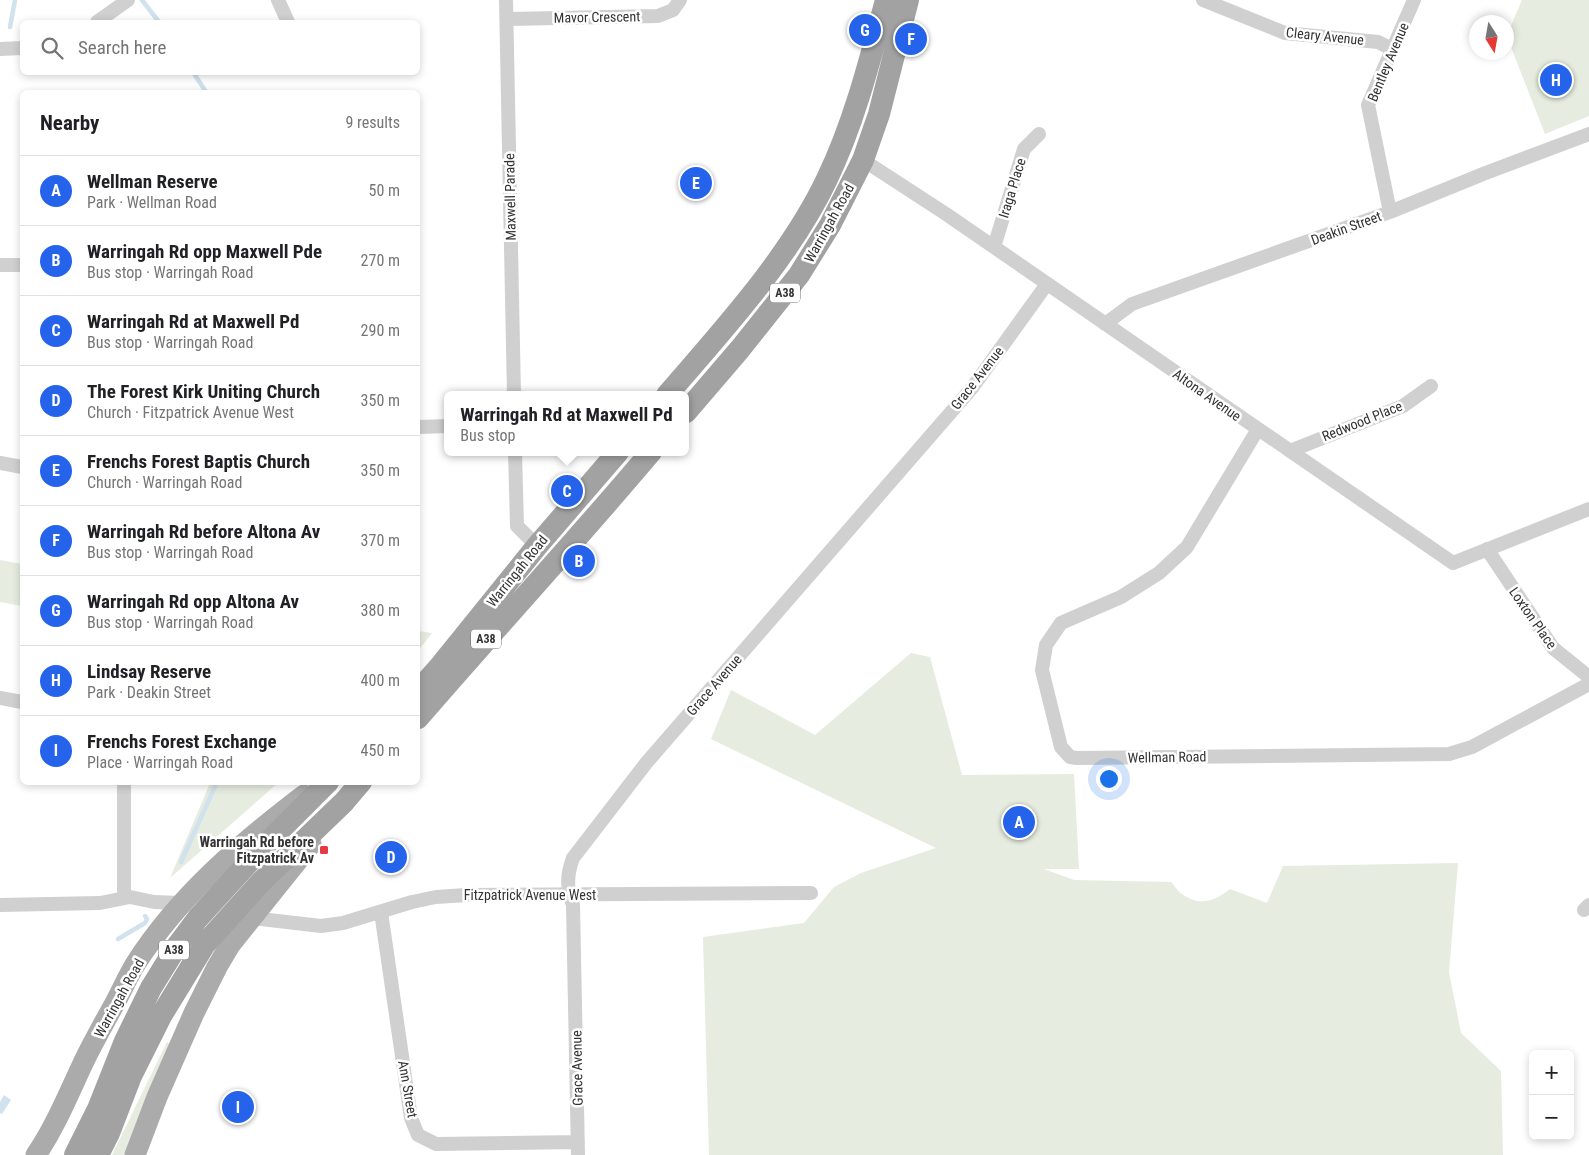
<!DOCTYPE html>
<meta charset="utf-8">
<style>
:root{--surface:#fff;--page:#f2f2f2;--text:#202124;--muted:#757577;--line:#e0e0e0;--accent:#2563eb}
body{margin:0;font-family:"Roboto Condensed",sans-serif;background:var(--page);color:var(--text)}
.controls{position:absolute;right:15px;bottom:15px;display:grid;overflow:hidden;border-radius:8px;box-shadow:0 2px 8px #0003}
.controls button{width:45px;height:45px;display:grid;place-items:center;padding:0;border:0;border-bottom:1px solid var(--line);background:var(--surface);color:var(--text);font:25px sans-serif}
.compass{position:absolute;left:1469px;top:15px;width:45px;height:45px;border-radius:50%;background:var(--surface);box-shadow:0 2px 8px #0003;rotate:169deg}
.you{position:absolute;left:1108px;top:778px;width:18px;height:18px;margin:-12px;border:4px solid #fff;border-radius:50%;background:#1a73e8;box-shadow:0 0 0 8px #1a73e833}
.badge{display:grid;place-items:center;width:32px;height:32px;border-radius:50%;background:var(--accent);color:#fff;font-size:16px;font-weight:700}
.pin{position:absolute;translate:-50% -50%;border:2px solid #fff;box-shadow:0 1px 5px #0006}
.popup{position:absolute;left:444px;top:391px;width:245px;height:65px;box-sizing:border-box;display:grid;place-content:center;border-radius:8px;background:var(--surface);filter:drop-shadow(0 1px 4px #0005);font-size:16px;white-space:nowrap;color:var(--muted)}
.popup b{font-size:19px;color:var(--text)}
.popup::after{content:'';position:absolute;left:50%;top:100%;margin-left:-10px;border:10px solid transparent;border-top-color:var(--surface)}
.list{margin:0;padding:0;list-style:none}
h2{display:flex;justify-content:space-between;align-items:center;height:65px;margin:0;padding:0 20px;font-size:21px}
h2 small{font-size:16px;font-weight:400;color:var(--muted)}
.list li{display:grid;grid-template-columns:32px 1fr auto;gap:15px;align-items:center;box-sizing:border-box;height:70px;padding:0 20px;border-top:1px solid var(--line)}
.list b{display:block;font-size:19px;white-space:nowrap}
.list p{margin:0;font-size:16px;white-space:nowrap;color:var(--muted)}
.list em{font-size:16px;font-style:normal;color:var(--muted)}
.icon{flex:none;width:28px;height:28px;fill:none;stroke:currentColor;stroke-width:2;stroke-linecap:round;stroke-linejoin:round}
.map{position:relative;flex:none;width:1589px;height:1155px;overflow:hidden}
.search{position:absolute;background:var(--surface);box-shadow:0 2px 8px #0003;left:20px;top:20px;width:400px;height:55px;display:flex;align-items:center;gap:12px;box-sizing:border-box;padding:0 18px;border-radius:8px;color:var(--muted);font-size:19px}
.panel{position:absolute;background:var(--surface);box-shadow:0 2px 8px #0003;left:20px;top:90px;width:400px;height:695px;border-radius:8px}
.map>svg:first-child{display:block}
.green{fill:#e6ecdf}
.water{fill:#cfe2ee}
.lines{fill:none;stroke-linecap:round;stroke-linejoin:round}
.stream{stroke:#cfe2ee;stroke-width:4.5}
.minor{stroke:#d0d0d0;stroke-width:14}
.primary{stroke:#ababab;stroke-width:21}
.trunk{stroke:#a2a2a2;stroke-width:22}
.poi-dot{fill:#e63946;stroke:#fff;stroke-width:2}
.labels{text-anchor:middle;stroke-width:5;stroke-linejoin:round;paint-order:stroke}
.shield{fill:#fff;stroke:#707070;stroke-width:1}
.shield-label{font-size:12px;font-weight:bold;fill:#333}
.street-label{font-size:14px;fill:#333;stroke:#fff}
.poi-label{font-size:14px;font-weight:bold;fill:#333;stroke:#fff;text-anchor:end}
</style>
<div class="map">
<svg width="1589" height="1155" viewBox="0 0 1589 1155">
<rect width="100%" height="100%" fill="#fff"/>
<!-- green -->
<path class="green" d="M1522 0H1589V116L1545 134 1509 42 1507 43V35Z
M0 560 22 564V606L0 602Z
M418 631 432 633 418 651Z
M911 653 930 657 962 775 1074 774 1079 869H1044L1074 880 1171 882C1175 886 1178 892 1182 894 1200 907 1215 901 1230 889L1267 903 1283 866 1458 863 1449 972 1461 1033 1501 1071 1503 1155H709L703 937 804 923 834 887 861 873 936 848 711 739 731 690 815 735Z
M210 783H278L170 878Z
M167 1042 173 1046 125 1155H112Z"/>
<!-- water -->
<path class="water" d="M4 1095 11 1100 2 1114 0 1113V1102Z"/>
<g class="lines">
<!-- stream -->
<path class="stream" d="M142 0 159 22
M10 27 15 0
M193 72 206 92
M181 862 217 782
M118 939 145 923 147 919 145 916"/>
<!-- minor -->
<path class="minor" d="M278 0 288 22
M506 0 514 395
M1203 0 1285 33 1378 42 1392 49
M507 19 658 16 673 10 680 0
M97 22 128 0
M0 49 22 48
M863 160 946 214 1453 563 1589 509
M1390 212 1368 105 1414 0
M994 247 1024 149 1039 134
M0 265H22
M1105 324 1132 304 1390 212 1483 174 1589 134
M418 427 448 426
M1258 429 1187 547 1159 573 1121 597 1061 623 1046 645 1042 670 1061 747 1070 757 1077 758 1449 754 1472 747 1589 684
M1290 451 1403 406 1431 386
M515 452 517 526 537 546
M0 463 22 467
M1487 549 1553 648 1589 677
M0 698 22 702
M124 782V898
M0 905 100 903 130 897 154 902 180 903
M1584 910 1589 905
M381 912 411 1118 418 1135 436 1144 578 1142
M252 918 321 926 343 923 412 902 436 897 466 895 811 893
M578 1155 573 905C566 888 567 874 573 858L647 762 972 388 1047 284"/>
<!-- primary -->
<path class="primary" d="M36 1155C57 1124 70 1090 86 1057 95 1039 105 1021 115 1003 122 990 128 976 136 963 179 896 241 843 304 795
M135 1155 157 1097 194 1013 217 967 230 945 311 844"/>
<!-- trunk -->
<path class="trunk" d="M667 395C723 330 790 257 827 179 854 123 870 60 886 0
M686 412 740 349 799 275 830 225 863 160 879 114 908 0
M418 691 441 665 537 546 618 452
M418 718C495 629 575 542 651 452
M75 1155 98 1109 125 1041 151 988 177 946 198 918 262 848 328 782
M98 1155 109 1133 131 1076 161 1016 205 944 262 881 344 802 361 782"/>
</g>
<!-- markers -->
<rect class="poi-dot" x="319" y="845" width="10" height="10" rx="2.5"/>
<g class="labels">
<!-- shield labels -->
<g class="shield">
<rect x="770" y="283.5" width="30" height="19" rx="4"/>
<rect x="471" y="629.5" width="30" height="19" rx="4"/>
<rect x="159" y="940.5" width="30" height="19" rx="4"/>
</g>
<g class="shield-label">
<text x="785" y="297">A38</text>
<text x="486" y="643">A38</text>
<text x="174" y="954">A38</text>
</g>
<!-- street labels -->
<g class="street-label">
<text transform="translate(597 17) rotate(-1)" y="5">Mavor Crescent</text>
<text transform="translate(1325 36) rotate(6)" y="5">Cleary Avenue</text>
<text transform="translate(1388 62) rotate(-67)" y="5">Bentley Avenue</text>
<text transform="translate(1012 188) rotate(-73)" y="5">Iraga Place</text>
<text transform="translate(510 197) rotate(-91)" y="5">Maxwell Parade</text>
<text transform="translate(829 223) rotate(-61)" y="5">Warringah Road</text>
<text transform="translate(1346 228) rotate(-20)" y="5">Deakin Street</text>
<text transform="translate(977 378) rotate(-52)" y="5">Grace Avenue</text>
<text transform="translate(1207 395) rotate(35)" y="5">Altona Avenue</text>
<text transform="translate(1362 421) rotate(-22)" y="5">Redwood Place</text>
<text transform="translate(517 571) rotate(-51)" y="5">Warringah Road</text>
<text transform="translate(1533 618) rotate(55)" y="5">Loxton Place</text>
<text transform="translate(714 685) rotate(-49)" y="5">Grace Avenue</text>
<text transform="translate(1167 757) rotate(-1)" y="5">Wellman Road</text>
<text x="530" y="900">Fitzpatrick Avenue West</text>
<text transform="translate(119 998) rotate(-61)" y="5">Warringah Road</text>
<text transform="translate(577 1068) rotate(-91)" y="5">Grace Avenue</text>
<text transform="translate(408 1089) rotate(80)" y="5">Ann Street</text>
</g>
<!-- poi labels -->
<g class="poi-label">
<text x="314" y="847">Warringah Rd before<tspan x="314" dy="16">Fitzpatrick Av</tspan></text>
</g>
</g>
</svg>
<div class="controls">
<button>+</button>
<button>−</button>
</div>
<svg class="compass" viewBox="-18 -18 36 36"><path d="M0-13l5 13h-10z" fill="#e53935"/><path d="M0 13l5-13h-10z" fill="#757577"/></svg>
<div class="you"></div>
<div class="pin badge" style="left:1019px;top:822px">A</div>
<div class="pin badge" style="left:579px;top:561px">B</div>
<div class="pin badge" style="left:567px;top:491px">C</div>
<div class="popup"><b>Warringah Rd at Maxwell Pd</b>Bus stop</div>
<div class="pin badge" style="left:391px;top:857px">D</div>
<div class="pin badge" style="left:696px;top:183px">E</div>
<div class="pin badge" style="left:911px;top:39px">F</div>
<div class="pin badge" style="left:865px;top:30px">G</div>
<div class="pin badge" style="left:1556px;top:80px">H</div>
<div class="pin badge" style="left:238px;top:1107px">I</div>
<div class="search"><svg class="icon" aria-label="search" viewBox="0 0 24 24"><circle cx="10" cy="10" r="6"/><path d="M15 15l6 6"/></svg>Search here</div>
<section class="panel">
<h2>Nearby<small>9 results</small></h2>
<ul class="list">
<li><span class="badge">A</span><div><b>Wellman Reserve</b><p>Park · Wellman Road</p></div><em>50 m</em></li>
<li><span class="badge">B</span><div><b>Warringah Rd opp Maxwell Pde</b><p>Bus stop · Warringah Road</p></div><em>270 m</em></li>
<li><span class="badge">C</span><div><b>Warringah Rd at Maxwell Pd</b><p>Bus stop · Warringah Road</p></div><em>290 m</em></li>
<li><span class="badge">D</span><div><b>The Forest Kirk Uniting Church</b><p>Church · Fitzpatrick Avenue West</p></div><em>350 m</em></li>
<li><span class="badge">E</span><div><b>Frenchs Forest Baptis Church</b><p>Church · Warringah Road</p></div><em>350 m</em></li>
<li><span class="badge">F</span><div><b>Warringah Rd before Altona Av</b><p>Bus stop · Warringah Road</p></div><em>370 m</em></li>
<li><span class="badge">G</span><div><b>Warringah Rd opp Altona Av</b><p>Bus stop · Warringah Road</p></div><em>380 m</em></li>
<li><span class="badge">H</span><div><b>Lindsay Reserve</b><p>Park · Deakin Street</p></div><em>400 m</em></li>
<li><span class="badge">I</span><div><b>Frenchs Forest Exchange</b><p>Place · Warringah Road</p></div><em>450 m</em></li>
</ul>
</section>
</div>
